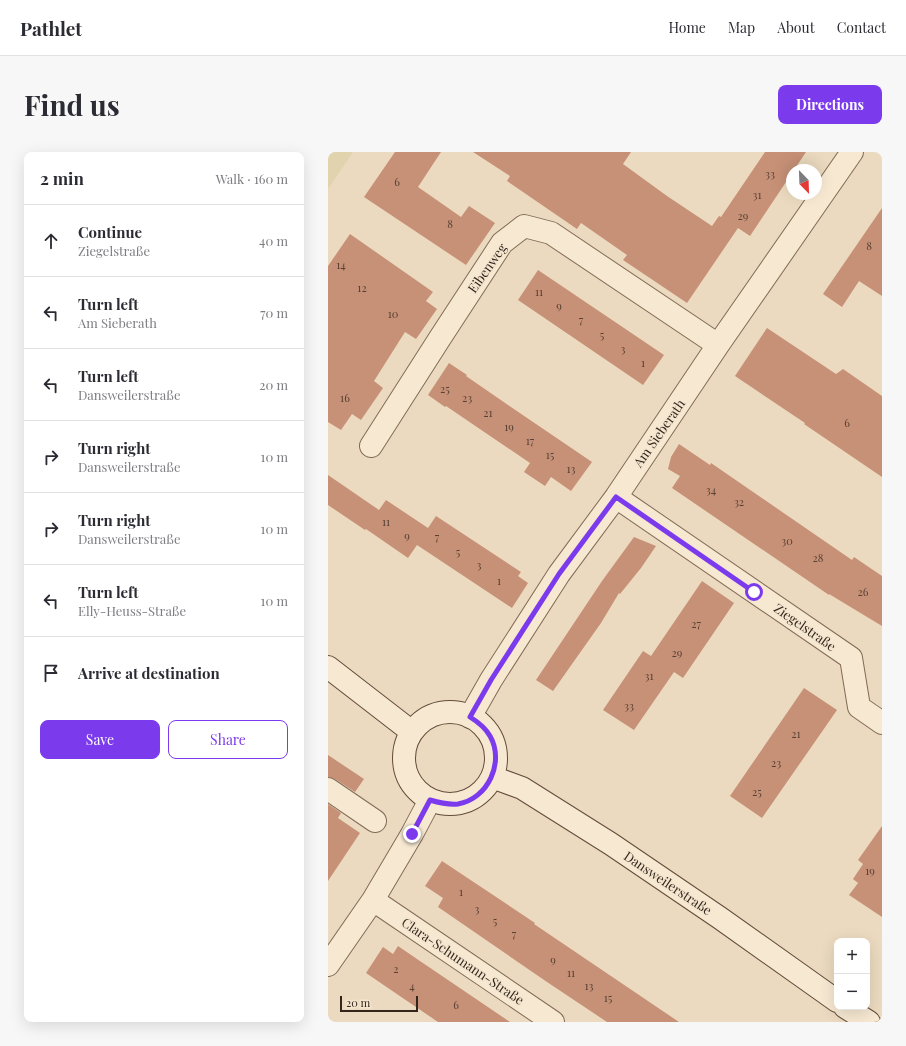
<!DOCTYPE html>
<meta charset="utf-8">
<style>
:root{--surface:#fff;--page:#f7f7f7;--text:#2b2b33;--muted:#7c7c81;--line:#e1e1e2;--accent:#7c3aed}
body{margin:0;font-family:"Playfair Display",serif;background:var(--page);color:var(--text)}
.controls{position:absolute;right:12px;bottom:12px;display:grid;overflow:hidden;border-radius:8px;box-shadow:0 4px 16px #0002}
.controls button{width:36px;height:36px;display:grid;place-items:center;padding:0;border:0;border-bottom:1px solid var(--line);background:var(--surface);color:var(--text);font:20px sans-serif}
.compass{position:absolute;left:458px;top:12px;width:36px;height:36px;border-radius:50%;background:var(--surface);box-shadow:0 4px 16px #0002;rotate:157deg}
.scale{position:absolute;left:12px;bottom:10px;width:78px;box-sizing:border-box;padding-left:4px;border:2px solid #33251c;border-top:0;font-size:11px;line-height:14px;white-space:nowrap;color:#33251c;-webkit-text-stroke:3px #f3e5ce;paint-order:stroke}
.stop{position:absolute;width:12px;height:12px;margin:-9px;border:3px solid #7c3aed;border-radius:50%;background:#fff}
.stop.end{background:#7c3aed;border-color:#fff;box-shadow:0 1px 4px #0008}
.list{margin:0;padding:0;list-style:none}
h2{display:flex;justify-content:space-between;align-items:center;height:52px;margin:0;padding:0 16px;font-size:17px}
h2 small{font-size:13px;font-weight:400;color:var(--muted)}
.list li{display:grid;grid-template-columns:26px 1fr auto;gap:12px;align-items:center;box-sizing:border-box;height:72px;padding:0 16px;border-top:1px solid var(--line)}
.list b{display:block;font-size:15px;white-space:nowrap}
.list p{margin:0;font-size:13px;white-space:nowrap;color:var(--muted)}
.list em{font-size:13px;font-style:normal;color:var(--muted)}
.actions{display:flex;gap:8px;padding:12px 16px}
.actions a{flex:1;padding:9px 0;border:1px solid var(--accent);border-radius:8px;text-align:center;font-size:14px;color:var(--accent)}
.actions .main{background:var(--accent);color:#fff}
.icon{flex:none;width:22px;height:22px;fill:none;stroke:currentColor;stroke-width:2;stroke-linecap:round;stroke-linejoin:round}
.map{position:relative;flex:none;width:554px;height:870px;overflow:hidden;border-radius:8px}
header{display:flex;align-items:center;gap:24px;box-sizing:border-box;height:56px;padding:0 20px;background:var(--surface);border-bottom:1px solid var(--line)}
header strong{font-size:19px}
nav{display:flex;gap:22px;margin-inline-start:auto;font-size:14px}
.intro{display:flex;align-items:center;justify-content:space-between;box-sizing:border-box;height:96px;padding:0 24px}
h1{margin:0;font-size:28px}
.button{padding:10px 18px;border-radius:8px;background:var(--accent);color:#fff;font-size:14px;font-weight:700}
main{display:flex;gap:24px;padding:0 24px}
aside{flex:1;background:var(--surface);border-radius:8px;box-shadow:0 4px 16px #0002}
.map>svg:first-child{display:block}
.farmland{fill:#e0d3ad}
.building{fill:#c79177}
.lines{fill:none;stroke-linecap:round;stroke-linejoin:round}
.minor-casing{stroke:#826b58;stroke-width:24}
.secondary-casing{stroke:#644c3c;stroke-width:24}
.minor{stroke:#f6e8d1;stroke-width:22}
.secondary{stroke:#f6e8d1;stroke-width:22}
.route{stroke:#7c3aed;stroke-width:5}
.labels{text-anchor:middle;stroke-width:3;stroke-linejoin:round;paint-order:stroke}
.number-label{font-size:11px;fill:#584033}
.street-label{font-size:13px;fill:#33251c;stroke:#f3e5ce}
</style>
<header>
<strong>Pathlet</strong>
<nav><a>Home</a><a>Map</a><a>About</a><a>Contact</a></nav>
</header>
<div class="intro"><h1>Find us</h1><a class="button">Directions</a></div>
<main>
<aside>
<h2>2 min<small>Walk · 160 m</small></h2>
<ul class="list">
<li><svg class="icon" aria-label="ahead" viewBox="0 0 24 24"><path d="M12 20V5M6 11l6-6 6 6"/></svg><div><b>Continue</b><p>Ziegelstraße</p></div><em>40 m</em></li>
<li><svg class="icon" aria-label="left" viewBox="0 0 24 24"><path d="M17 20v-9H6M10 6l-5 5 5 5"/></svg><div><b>Turn left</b><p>Am Sieberath</p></div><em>70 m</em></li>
<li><svg class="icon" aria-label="left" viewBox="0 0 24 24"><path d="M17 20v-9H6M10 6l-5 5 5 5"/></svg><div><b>Turn left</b><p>Dansweilerstraße</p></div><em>20 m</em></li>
<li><svg class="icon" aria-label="right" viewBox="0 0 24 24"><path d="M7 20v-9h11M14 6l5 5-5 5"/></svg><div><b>Turn right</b><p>Dansweilerstraße</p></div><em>10 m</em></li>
<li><svg class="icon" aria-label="right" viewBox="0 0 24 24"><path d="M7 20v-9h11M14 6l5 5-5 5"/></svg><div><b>Turn right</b><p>Dansweilerstraße</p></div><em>10 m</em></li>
<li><svg class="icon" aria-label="left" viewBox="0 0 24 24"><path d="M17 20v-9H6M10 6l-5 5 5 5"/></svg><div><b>Turn left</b><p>Elly-Heuss-Straße</p></div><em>10 m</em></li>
<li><svg class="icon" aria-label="arrive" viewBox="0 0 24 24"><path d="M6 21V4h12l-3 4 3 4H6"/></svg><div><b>Arrive at destination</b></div></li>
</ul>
<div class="actions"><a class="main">Save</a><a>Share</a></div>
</aside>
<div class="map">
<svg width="554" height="870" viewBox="0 0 554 870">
<rect width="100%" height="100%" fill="#ebdabf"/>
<!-- farmland -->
<path class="farmland" d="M0 0H25L0 37Z"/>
<!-- building -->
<path class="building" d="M67 0H113L90 35 133 65 141 54 167 71 138 113 36 45Z
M145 0H303L295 12 339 44 384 74 391 64 393 65 437 0H478L466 18H464V21L422 84 410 76 359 151 295 108 299 103 253 71 249 77 179 29 182 24Z
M554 56V144L531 129 514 155 495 142Z
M22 82 105 140 98 149 109 157 88 187 77 180 46 229 55 236 33 268 24 262 13 278 0 270V114Z
M210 118 336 203 315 233 190 148Z
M439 176 508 222 515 217 554 244V325L476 272 477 271 407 224Z
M121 211 139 223 138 224 180 253 264 310 243 339 223 325 217 334 196 320 202 311 118 254 117 255 100 243Z
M351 292 382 313 383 311 524 408 526 405 554 424V474L501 442V443L344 336 352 324 340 317 343 305Z
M0 323 51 358 58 348 100 376 108 364 193 420 190 424 200 431 184 456 89 393 80 406 38 377 37 378 0 353Z
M306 385 328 394 313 416 292 442 291 441 273 471 225 539 208 528 274 429Z
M374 429 406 451 355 526 346 520 306 578 275 558 315 499 323 504Z
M476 536 509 558 434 666 402 644Z
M0 603 36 627 27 640 7 627 0 625Z
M0 652 13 661 10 666 32 681 0 729Z
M554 674V765L521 743 530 731 525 727 535 712 530 708Z
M114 709 207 771 206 772 351 870H279L219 830 110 755 115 746 97 734Z
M70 794 89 807 182 870H110L38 821 55 795 65 802Z"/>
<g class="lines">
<defs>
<path id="minor" d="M43 294 112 186 174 91 196 74 223 81 390 193
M288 345 523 506 531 555 554 571
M142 565 163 528 231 422 288 345 390 193 524 0
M0 637 47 669
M45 748 225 870
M0 813 45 748 84 682 102 648"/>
<path id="secondary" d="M0 515 84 580
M76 606a46 46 0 1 1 92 0a46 46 0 1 1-92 0Z
M164 625 194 636 283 692 392 766 509 849
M517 855 541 870"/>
</defs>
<!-- minor casing -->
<use href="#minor" class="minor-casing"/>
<!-- secondary casing -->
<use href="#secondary" class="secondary-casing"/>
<!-- minor -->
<use href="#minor" class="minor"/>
<!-- secondary -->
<use href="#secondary" class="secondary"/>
</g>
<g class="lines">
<!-- route -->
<path class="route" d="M84 682 102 648C112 651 120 653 130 652 160 647 177 610 162 584 157 575 150 570 142 565L163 528 231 422 288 345 426 440"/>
</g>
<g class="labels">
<!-- number labels -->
<g class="number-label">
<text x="442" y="26">33</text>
<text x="69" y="34">6</text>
<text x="429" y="47">31</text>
<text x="415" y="68">29</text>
<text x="122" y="76">8</text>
<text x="541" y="98">8</text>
<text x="13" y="117">14</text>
<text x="34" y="140">12</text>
<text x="211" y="144">11</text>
<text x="231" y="158">9</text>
<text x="65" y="166">10</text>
<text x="253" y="172">7</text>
<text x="274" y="187">5</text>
<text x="295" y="201">3</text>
<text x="315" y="215">1</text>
<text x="117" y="241">25</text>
<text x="17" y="250">16</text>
<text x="139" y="250">23</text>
<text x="160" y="265">21</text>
<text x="519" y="275">6</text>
<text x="181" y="279">19</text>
<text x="202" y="293">17</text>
<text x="222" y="307">15</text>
<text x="243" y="321">13</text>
<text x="383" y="342">34</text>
<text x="411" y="354">32</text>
<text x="58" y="374">11</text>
<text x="79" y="388">9</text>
<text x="109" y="389">7</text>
<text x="459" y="393">30</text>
<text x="130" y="404">5</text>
<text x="490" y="410">28</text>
<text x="151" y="417">3</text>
<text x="171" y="433">1</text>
<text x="535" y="444">26</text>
<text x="368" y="476">27</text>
<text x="349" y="505">29</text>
<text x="321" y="528">31</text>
<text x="301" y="558">33</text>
<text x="468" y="586">21</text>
<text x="448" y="615">23</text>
<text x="429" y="644">25</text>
<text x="542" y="723">19</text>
<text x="133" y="744">1</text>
<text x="149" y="761">3</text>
<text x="167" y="773">5</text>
<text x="186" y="786">7</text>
<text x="225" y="812">9</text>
<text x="68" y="821">2</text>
<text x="243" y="825">11</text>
<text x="84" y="838">4</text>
<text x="261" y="838">13</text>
<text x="280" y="850">15</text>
<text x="128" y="857">6</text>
</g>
<!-- street labels -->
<g class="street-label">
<text transform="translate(159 116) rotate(-55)" y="5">Eibenweg</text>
<text transform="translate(331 281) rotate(-55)" y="5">Am Sieberath</text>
<text transform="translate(477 475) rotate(35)" y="5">Ziegelstraße</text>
<text transform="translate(340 731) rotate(34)" y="5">Dansweilerstraße</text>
<text transform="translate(135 809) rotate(34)" y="5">Clara-Schumann-Straße</text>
</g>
</g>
</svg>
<div class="controls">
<button>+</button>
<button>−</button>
</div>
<svg class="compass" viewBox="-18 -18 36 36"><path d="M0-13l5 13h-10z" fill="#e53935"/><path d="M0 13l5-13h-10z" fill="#7c7c81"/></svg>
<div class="scale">20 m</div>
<div class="stop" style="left:426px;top:440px"></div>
<div class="stop end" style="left:84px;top:682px"></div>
</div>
</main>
